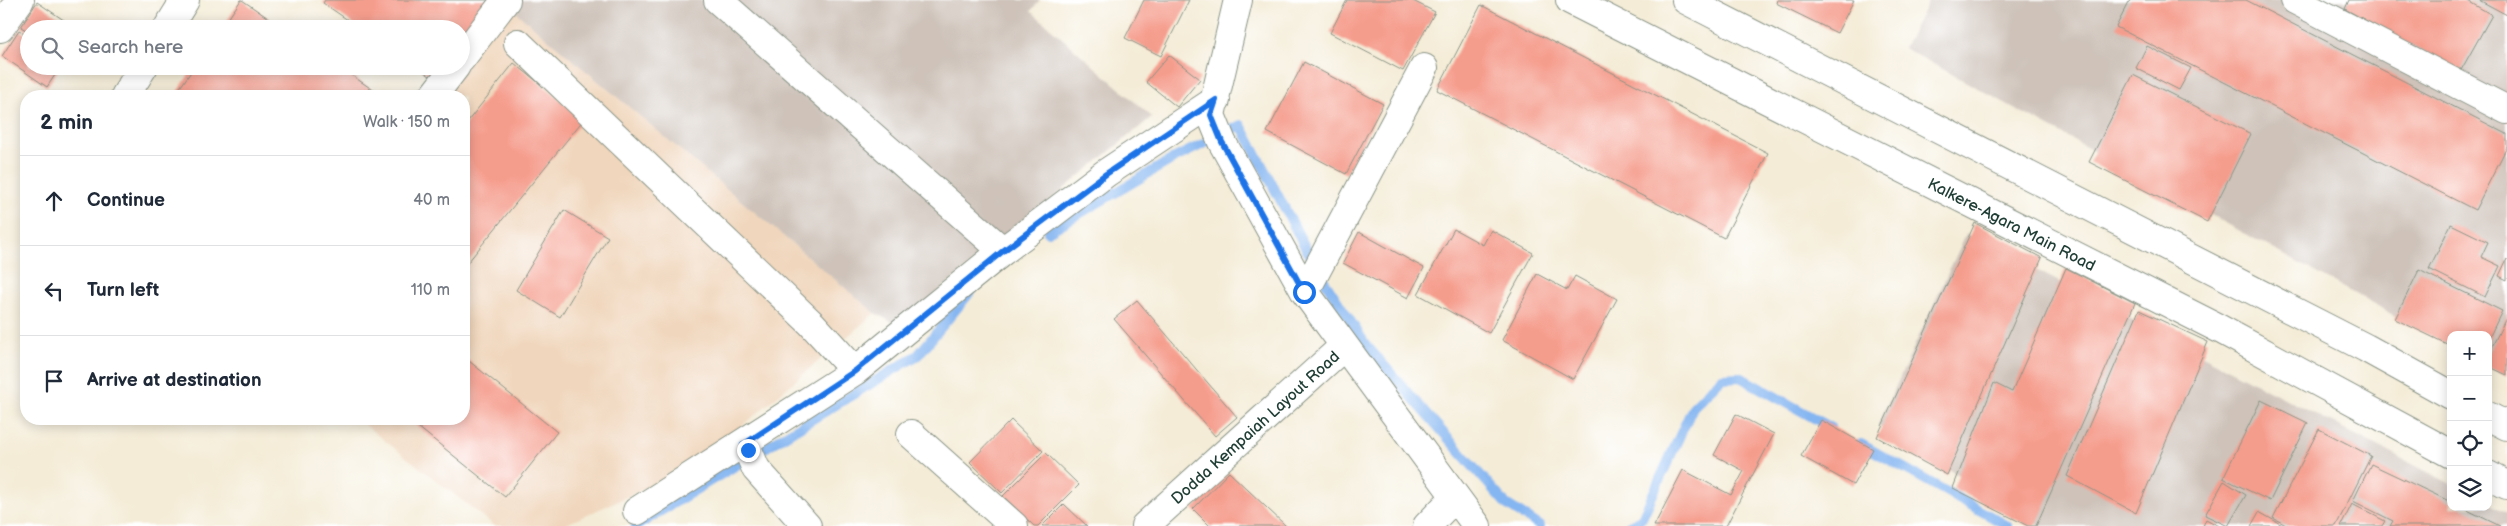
<!DOCTYPE html>
<meta charset="utf-8">
<style>
:root{--surface:#fff;--page:#f2f2f3;--text:#1f2937;--muted:#747a83;--line:#e0e1e3}
body{margin:0;font-family:"Balsamiq Sans",sans-serif;background:var(--page);color:var(--text)}
.controls{position:absolute;right:15px;bottom:15px;display:grid;overflow:hidden;border-radius:10px;box-shadow:0 2px 12px #0003}
.controls button{width:45px;height:45px;display:grid;place-items:center;padding:0;border:0;border-bottom:1px solid var(--line);background:var(--surface);color:var(--text);font:25px sans-serif}
.stop{position:absolute;width:15px;height:15px;margin:-11px;border:4px solid #1a73e8;border-radius:50%;background:#fff}
.stop.end{background:#1a73e8;border-color:#fff;box-shadow:0 1px 5px #0008}
.list{margin:0;padding:0;list-style:none}
h2{display:flex;justify-content:space-between;align-items:center;height:65px;margin:0;padding:0 20px;font-size:21px}
h2 small{font-size:16px;font-weight:400;color:var(--muted)}
.list li{display:grid;grid-template-columns:32px 1fr auto;gap:15px;align-items:center;box-sizing:border-box;height:90px;padding:0 20px;border-top:1px solid var(--line)}
.list b{display:block;font-size:19px;white-space:nowrap}
.list em{font-size:16px;font-style:normal;color:var(--muted)}
.icon{flex:none;width:28px;height:28px;fill:none;stroke:currentColor;stroke-width:2;stroke-linecap:round;stroke-linejoin:round}
.map{position:relative;flex:none;width:2507px;height:526px;overflow:hidden}
.search{position:absolute;background:var(--surface);box-shadow:0 2px 12px #0003;left:20px;top:20px;width:450px;height:55px;display:flex;align-items:center;gap:12px;box-sizing:border-box;padding:0 18px;border-radius:28px;color:var(--muted);font-size:19px}
.panel{position:absolute;background:var(--surface);box-shadow:0 2px 12px #0003;left:20px;top:90px;width:450px;height:335px;border-radius:20px}
.map>svg:first-child{display:block}
.built{fill:#f0d6bc}
.industrial{fill:#cec2b9}
.lines{fill:none;stroke-linecap:round;stroke-linejoin:round}
.stream{stroke:#85b6f1;stroke-width:10}
.building{fill:#f59d8d}
.minor-casing{stroke:#8a9486;stroke-width:30}
.minor{stroke:#fff;stroke-width:28}
.route{stroke:#1a73e8;stroke-width:6}
.labels{text-anchor:middle;stroke-width:5;stroke-linejoin:round;paint-order:stroke}
.street-label{font-size:16px;fill:#1f3d34;stroke:#fff}
</style>
<div class="map">
<svg width="2507" height="526" viewBox="0 0 2507 526">
<rect width="100%" height="100%" fill="#fff"/>
<filter id="ink" filterUnits="userSpaceOnUse"><feTurbulence type="fractalNoise" baseFrequency=".02" numOctaves="2"/><feDisplacementMap in="SourceGraphic" scale="10" xChannelSelector="R" yChannelSelector="G"/><feConvolveMatrix kernelMatrix="1 2 1 2 8 2 1 2 1" color-interpolation-filters="sRGB"/></filter>
<filter id="wash" filterUnits="userSpaceOnUse"><feTurbulence type="fractalNoise" baseFrequency=".0096" numOctaves="4" result="noise"/><feDisplacementMap in="SourceGraphic" scale="20" xChannelSelector="R" yChannelSelector="G"/><feGaussianBlur stdDeviation="1.12" result="paint"/><feColorMatrix in="noise" values="0 0 0 0 0 0 0 0 0 0 0 0 0 0 0 0 0 1.4 0 .05"/><feComposite in="paint" operator="in"/></filter>
<g filter="url(#wash)">
<rect width="100%" height="100%" fill="#f4ecd7"/>
<!-- built -->
<path class="built" d="M506 4 875 313 695 466 562 526H495L357 419H464V96H439Z"/>
<!-- industrial -->
<path class="industrial" d="M509 0H1040L1031 11 1152 117 897 325 875 313 506 4Z
M1929 0H2507V376L2488 366V335H2451V346L1904 48Z
M1966 234 2451 484V507H2488V503L2507 513V526H2040L1878 425Z"/>
<g class="lines">
<!-- stream -->
<path class="stream" d="M1048 232 1173 159 1241 125 1316 268 1366 345 1506 504 1540 526
M1861 444 2008 526
M636 526 918 355 972 290
M1628 526 1642 518 1693 407 1722 378 1740 377 1830 427"/>
</g>
<g id="blocks">
<!-- building -->
<path class="building" d="M241 0H242L284 29H221Z
M325 0H488L461 39V29H361L323 3Z
M1144 0H1189L1161 56 1125 38Z
M1347 0H1411L1435 12 1403 71 1330 33Z
M1777 0H1854L1837 33 1776 3Z
M2130 0H2246L2507 134V147L2475 210 2116 27Z
M2349 0H2466L2492 15 2460 72 2345 9Z
M2479 0H2507V15Z
M37 2 77 29H29V32L21 27Z
M1481 5 1768 153 1724 238 1437 90Z
M19 30 29 36V66H61L47 87 2 56Z
M2147 46 2191 68 2179 90 2136 68Z
M1169 55 1200 79 1177 107 1146 82Z
M1304 62 1383 104 1346 174 1267 132Z
M514 63 584 119 464 267V126Z
M195 66H338L382 96H174Z
M416 66H443L434 79Z
M2133 75 2251 134 2207 222 2089 162Z
M564 210 608 237 560 317 516 290Z
M1975 223 2042 258 1947 475 1877 437Z
M2451 224 2488 242 2481 257 2500 266 2485 297 2429 269Z
M1454 229 1483 245 1491 230 1533 253 1489 333 1418 294Z
M1359 232 1424 268 1408 298 1343 263Z
M2507 259V280L2499 276Z
M2066 268 2135 303 2036 526H2028L1953 488 1994 383 2012 392Z
M2419 270 2502 311 2488 340V335H2451V346L2395 319Z
M1537 274 1567 290 1575 276 1617 299 1573 379 1502 340Z
M1137 300 1237 417 1215 436 1114 319Z
M2139 310 2208 342 2136 513 2067 476Z
M2507 316V375L2488 366V355Z
M464 357 557 432 505 497 408 419H464Z
M2261 400 2308 423 2270 501 2223 478Z
M1736 414 1774 434 1726 526H1654L1683 470 1731 495 1744 471 1714 455Z
M1011 420 1043 451 1002 493 970 462Z
M1821 420 1873 449 1853 485 1801 456Z
M2319 429 2371 456 2336 526H2288L2273 518Z
M1046 453 1079 485 1038 526H1034L1003 496Z
M2371 464 2451 502V507H2461L2500 526H2390L2393 521 2353 501Z
M1229 472 1286 526H1210L1193 509Z
M2224 481 2246 495 2228 526 2205 515Z
M1064 504 1087 526H1042Z
M2352 504 2385 521 2382 526H2341Z
M2259 512 2284 526H2251Z
M2206 519 2219 526H2203Z"/>
</g>
</g>
<g filter="url(#ink)">
<use href="#blocks" fill-opacity="0" stroke="#8a9486" stroke-width="1"/>
<g class="lines">
<defs>
<path id="minor" d="M718 0 1003 251
M1238 0 1211 115 1222 142 1305 292 1477 526
M1570 0 2220 329 2451 454
M1686 0 2366 348 2451 395
M2295 0 2507 110
M0 28 20 0
M167 29 185 0
M518 43 812 324 855 371
M461 59 506 0
M125 96 144 66
M433 96 456 66
M1305 292 1424 68
M2488 416 2507 426
M911 434 1014 526
M743 445 748 450 756 469 807 526
M2488 475 2507 485
M637 511 855 371 1003 251 1106 173 1216 100
M1145 526 1343 347
M1427 526 1454 498"/>
</defs>
<!-- minor casing -->
<use href="#minor" class="minor-casing"/>
<!-- minor -->
<use href="#minor" class="minor"/>
</g>
</g>
<g class="lines" filter="url(#ink)">
<!-- route -->
<path class="route" d="M748 450 743 445 855 371 1003 251 1106 174 1216 100 1211 115 1222 142 1304 292"/>
</g>
<g class="labels">
<!-- street labels -->
<g class="street-label">
<text transform="translate(2012 224) rotate(27)" y="6">Kalkere-Agara Main Road</text>
<text transform="translate(1255 427) rotate(-42)" y="6">Dodda Kempaiah Layout Road</text>
</g>
</g>
</svg>
<div class="controls">
<button>+</button>
<button>−</button>
<button><svg class="icon" aria-label="locate" viewBox="0 0 24 24"><circle cx="12" cy="12" r="6"/><path d="M12 2v4M12 18v4M2 12h4M18 12h4"/></svg></button>
<button><svg class="icon" aria-label="layers" viewBox="0 0 24 24"><path d="M12 4l9 5-9 5-9-5zM3 14l9 5 9-5"/></svg></button>
</div>
<div class="stop" style="left:1304px;top:292px"></div>
<div class="stop end" style="left:748px;top:450px"></div>
<div class="search"><svg class="icon" aria-label="search" viewBox="0 0 24 24"><circle cx="10" cy="10" r="6"/><path d="M15 15l6 6"/></svg>Search here</div>
<section class="panel">
<h2>2 min<small>Walk · 150 m</small></h2>
<ul class="list">
<li><svg class="icon" aria-label="ahead" viewBox="0 0 24 24"><path d="M12 20V5M6 11l6-6 6 6"/></svg><div><b>Continue</b></div><em>40 m</em></li>
<li><svg class="icon" aria-label="left" viewBox="0 0 24 24"><path d="M17 20v-9H6M10 6l-5 5 5 5"/></svg><div><b>Turn left</b></div><em>110 m</em></li>
<li><svg class="icon" aria-label="arrive" viewBox="0 0 24 24"><path d="M6 21V4h12l-3 4 3 4H6"/></svg><div><b>Arrive at destination</b></div></li>
</ul>
</section>
</div>
